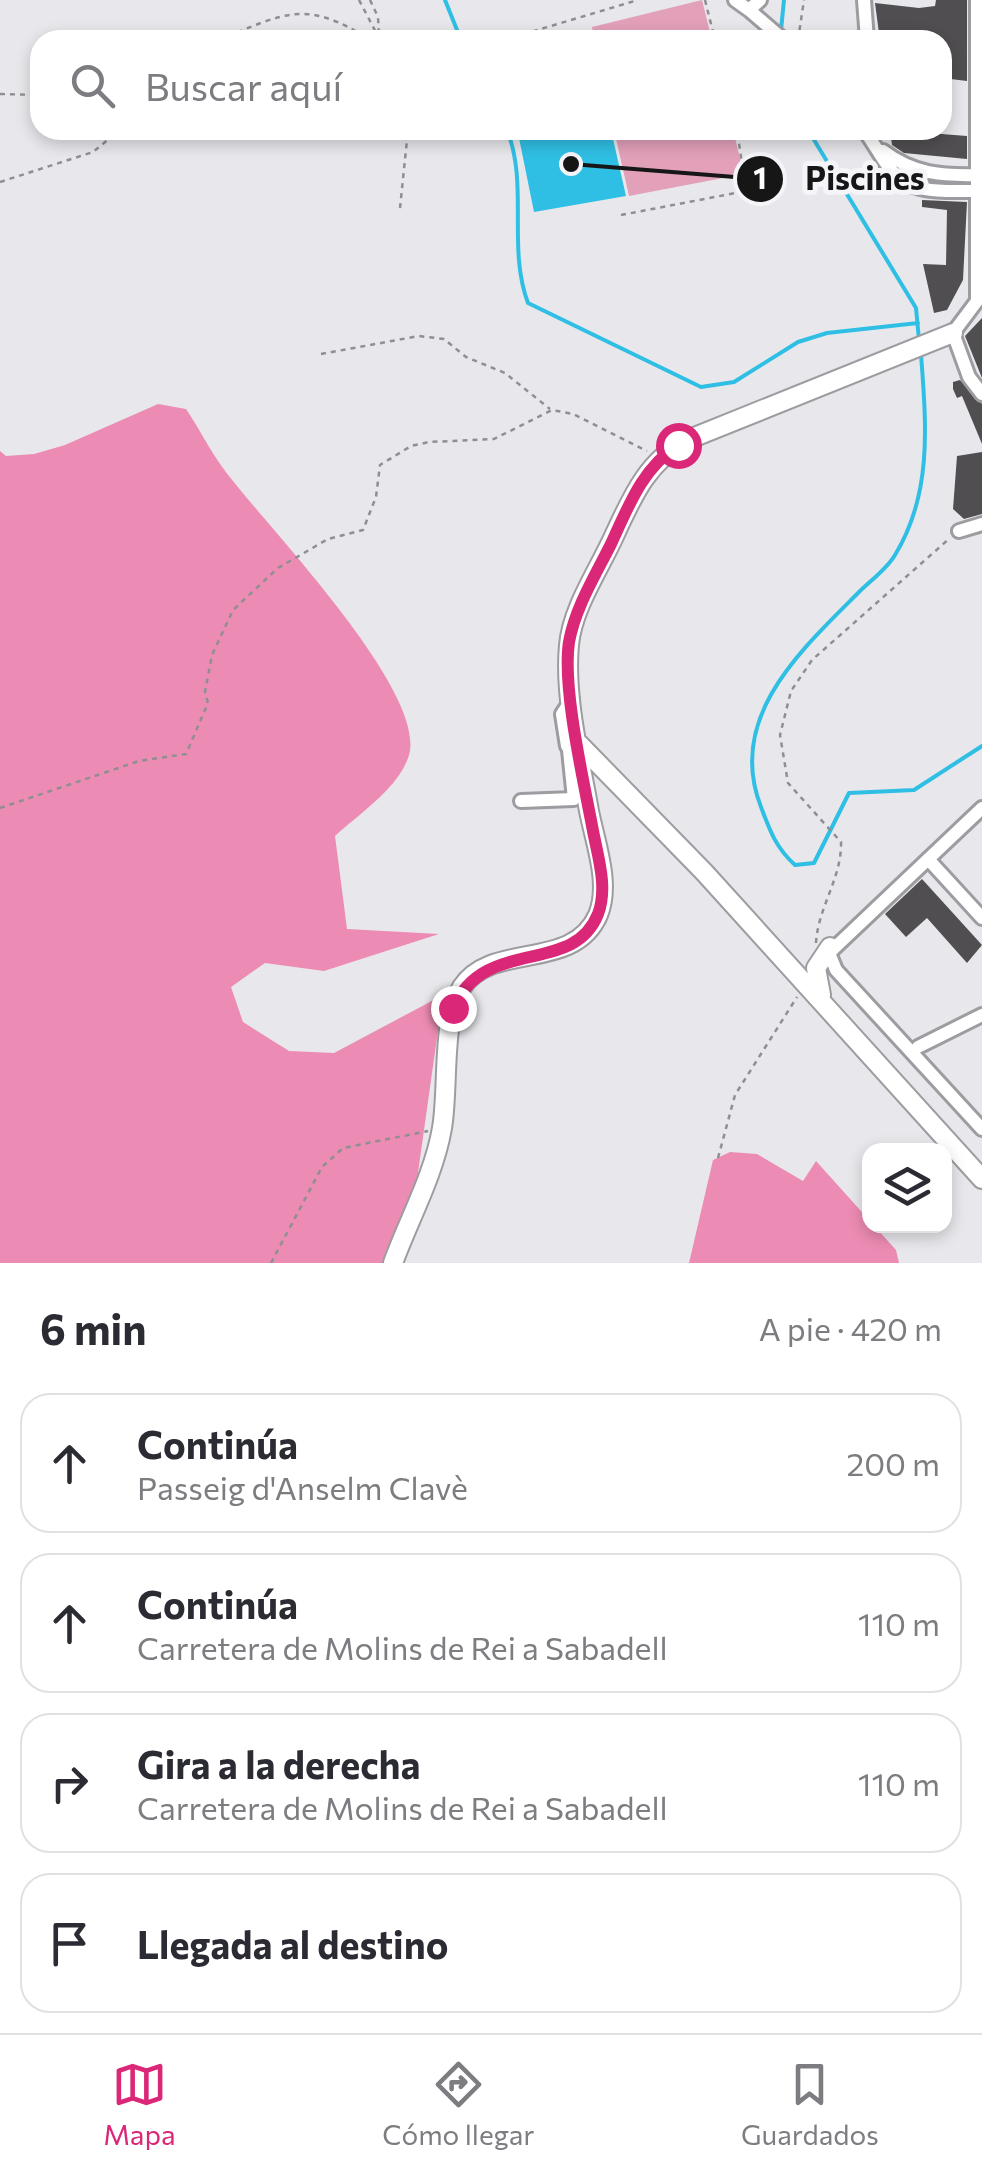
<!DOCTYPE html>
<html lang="es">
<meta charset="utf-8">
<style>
:root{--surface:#fff;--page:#f7f7f7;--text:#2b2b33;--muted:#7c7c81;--line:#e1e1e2;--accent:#db2777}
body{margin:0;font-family:Commissioner,sans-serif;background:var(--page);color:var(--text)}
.controls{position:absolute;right:30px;bottom:30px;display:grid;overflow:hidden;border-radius:20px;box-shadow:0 5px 15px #0003}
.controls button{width:90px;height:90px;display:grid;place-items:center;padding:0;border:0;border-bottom:2px solid var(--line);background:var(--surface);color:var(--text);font:50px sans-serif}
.stop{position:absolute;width:30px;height:30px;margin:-22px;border:8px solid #db2777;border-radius:50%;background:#fff}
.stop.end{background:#db2777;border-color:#fff;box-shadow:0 2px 10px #0008}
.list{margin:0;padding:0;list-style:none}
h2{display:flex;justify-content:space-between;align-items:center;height:130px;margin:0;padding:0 40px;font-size:42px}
h2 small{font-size:32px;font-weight:400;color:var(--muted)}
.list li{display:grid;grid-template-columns:65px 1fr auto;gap:30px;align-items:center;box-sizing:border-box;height:140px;margin:0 20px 20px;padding:0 20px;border:2px solid var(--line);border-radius:30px}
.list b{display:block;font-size:38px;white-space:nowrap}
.list p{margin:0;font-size:32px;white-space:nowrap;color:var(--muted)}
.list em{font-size:32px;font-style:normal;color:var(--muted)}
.icon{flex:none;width:55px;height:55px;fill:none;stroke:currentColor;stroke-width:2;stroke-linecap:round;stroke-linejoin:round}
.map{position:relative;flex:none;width:982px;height:1263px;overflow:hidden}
.search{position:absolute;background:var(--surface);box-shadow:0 5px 15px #0003;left:30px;right:30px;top:30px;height:110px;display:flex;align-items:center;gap:25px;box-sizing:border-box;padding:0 35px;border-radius:30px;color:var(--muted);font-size:38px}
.sheet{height:770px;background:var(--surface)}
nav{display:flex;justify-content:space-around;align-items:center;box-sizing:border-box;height:140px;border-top:2px solid var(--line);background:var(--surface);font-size:28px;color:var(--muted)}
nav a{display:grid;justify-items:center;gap:5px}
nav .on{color:var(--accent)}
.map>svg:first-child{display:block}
.green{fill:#e2a0b9}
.forest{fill:#ec8bb3}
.water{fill:#30bfe4}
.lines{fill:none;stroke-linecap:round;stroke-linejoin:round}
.stream{stroke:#30bfe4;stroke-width:4}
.building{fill:#514e51}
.minor-casing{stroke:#9d9da1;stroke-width:18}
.major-casing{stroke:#9d9da1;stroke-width:22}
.path{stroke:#8f8f92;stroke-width:2.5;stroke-dasharray:5 5;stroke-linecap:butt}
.minor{stroke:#fff;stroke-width:12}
.major{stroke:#fff;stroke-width:18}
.route{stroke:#db2777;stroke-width:12}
.leader{fill:none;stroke:#161617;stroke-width:4}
.callout-dot{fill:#161617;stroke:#f5f5f9;stroke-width:4}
.mark-label{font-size:30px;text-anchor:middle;font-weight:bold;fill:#fff}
.callout-label{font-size:32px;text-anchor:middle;font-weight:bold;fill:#161617;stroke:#f5f5f9;stroke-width:10;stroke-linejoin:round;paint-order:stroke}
</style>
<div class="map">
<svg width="982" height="1263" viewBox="0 0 982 1263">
<rect width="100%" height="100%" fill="#e8e8ec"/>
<!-- green -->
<path class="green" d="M702 0 712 40H594L592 27Z
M614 130H733L744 174 629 196Z"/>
<!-- forest -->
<path class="forest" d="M158 404 186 409C199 428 209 449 223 468 261 521 433 695 408 758 397 789 359 814 335 836L347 929 439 934 324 971 265 963 231 987 243 1022 289 1051 334 1053 443 995 415 1194 382 1263H0V451L6 456 34 454 65 445Z
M730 1152 757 1154 803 1181 816 1161 896 1250 899 1263H689L713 1160Z"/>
<!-- water -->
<path class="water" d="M529 130H611L626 196 534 212 518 133Z"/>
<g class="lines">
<!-- stream -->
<path class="stream" d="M445 0 461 40
M781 30 784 0
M507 130C529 185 507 247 528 303L701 387 734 382 798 342 827 333 918 323
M808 130 916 308 919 340
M921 354C926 423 933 493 895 555 887 569 870 581 858 593 800 651 726 718 761 807 770 831 776 848 795 865L814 863 849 793 914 790 982 746"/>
</g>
<!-- building -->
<path class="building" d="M936 0H967V81L942 78V40L879 33 875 3 919 8 935 6Z
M890 130 967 136V159L904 153 892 145Z
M922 200 967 202 963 280 947 310 934 313 923 264 946 265 947 210 922 207Z
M982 318V378L965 336Z
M960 380 982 404V444L962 396 957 398 953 389V382Z
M982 452V514L964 519 953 509 957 456Z
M922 879 982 945 967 963 927 918 906 937 885 914Z"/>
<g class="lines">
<defs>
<path id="minor" d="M735 0 749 10 760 0
M864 0 867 40
M977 0V301L953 333 969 377 982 394
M749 10 784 40
M864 130C874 143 881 158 891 170 912 197 952 190 982 191
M883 151C913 174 942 176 979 175
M959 531 982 524
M572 699 562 714 567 746 573 753
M521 801 574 799 569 750
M982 808 829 953 836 970 982 1129
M928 859 982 918
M918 1047 982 1015"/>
<path id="major" d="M579 744 704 872 982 1179
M821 995 816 968 830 947
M393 1263C409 1219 434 1175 442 1128 449 1088 441 1021 462 987 492 941 573 972 598 915 611 884 595 842 589 811 580 759 564 698 569 645 572 608 600 568 615 534 633 495 648 461 687 440L953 333"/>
</defs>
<!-- minor casing -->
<use href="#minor" class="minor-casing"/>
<!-- major casing -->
<use href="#major" class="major-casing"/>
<!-- path -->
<path class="path" d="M359 0 380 40
M370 0 378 17 379 36
M705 0 715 40
M219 40C289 11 306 0 371 40
M504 40 638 0
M798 40 804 0
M0 94 40 95
M0 182 93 152 120 130
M400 208 408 130
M621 215 746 191 737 130
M321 354 419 336 444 339 466 357 505 373 550 409
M0 808 139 761 186 754 208 703 205 692 212 655 233 610 278 568 328 539 363 530 376 497 380 465 411 446 429 442 494 439 552 410 573 414 647 451
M816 943C818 907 842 878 841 842L788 783 780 735 791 691 812 660 950 538
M718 1158 735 1095 797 997
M271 1263 322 1167 343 1148 428 1131"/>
<!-- minor -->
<use href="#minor" class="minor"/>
<!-- major -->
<use href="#major" class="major"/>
</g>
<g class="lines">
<!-- route -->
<path class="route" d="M453 1008C486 935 573 977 598 914 608 888 598 857 593 831 584 782 562 689 569 642 575 608 596 574 611 544 629 505 642 469 678 445"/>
</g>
<!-- callouts -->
<path class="leader" d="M571 164L760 179"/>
<g class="callout-dot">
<circle cx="571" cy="164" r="10"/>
<circle cx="760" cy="179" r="25"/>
</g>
<g class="mark-label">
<text x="760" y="189">1</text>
</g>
<g class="callout-label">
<text x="865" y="190">Piscines</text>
</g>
</svg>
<div class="controls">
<button><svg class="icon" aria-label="layers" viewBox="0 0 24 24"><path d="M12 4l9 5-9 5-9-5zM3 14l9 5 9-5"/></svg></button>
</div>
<div class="stop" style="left:678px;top:445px"></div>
<div class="stop end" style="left:453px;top:1008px"></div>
<div class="search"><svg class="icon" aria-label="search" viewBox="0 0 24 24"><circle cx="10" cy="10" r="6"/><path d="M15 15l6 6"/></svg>Buscar aquí</div>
</div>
<section class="sheet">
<h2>6 min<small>A pie · 420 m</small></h2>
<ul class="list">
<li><svg class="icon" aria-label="ahead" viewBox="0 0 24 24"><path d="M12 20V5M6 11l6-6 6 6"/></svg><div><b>Continúa</b><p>Passeig d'Anselm Clavè</p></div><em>200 m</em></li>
<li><svg class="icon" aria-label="ahead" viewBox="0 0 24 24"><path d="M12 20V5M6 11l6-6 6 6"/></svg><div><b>Continúa</b><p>Carretera de Molins de Rei a Sabadell</p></div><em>110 m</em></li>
<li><svg class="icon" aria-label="right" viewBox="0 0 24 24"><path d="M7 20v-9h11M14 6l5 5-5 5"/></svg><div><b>Gira a la derecha</b><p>Carretera de Molins de Rei a Sabadell</p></div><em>110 m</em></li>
<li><svg class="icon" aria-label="arrive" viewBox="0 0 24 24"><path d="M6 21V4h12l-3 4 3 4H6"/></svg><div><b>Llegada al destino</b></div></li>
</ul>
</section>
<nav>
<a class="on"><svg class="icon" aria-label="map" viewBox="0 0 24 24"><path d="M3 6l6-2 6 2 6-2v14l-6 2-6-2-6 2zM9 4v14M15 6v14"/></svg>Mapa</a>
<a><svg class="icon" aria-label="directions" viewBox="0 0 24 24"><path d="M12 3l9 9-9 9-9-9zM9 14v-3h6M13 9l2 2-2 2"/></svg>Cómo llegar</a>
<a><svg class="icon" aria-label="saved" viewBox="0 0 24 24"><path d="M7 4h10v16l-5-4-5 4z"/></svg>Guardados</a>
</nav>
